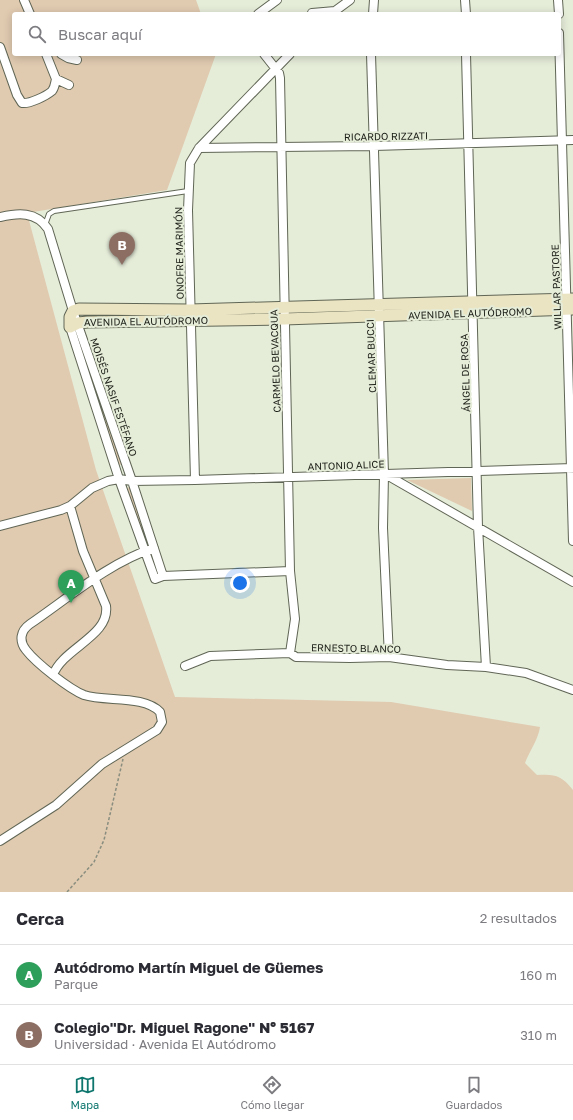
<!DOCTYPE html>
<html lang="es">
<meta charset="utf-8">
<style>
:root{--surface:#fff;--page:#f7f7f7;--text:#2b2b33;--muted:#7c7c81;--line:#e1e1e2;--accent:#0f766e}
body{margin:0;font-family:"Golos Text",sans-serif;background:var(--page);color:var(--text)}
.you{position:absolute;left:240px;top:583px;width:14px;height:14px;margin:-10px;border:3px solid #fff;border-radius:50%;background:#1a73e8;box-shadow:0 0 0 6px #1a73e833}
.badge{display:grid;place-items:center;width:26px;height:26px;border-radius:50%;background:var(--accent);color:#fff;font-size:13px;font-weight:700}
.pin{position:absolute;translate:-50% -33px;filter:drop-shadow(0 1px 2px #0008)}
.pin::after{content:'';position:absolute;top:21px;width:14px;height:12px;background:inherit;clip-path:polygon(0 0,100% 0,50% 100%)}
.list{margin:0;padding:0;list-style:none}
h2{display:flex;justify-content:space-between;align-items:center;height:52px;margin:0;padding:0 16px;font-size:17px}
h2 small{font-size:13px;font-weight:400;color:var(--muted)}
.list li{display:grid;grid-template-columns:26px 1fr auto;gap:12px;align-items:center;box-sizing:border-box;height:60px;padding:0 16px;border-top:1px solid var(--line)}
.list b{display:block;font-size:15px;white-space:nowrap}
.list p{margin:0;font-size:13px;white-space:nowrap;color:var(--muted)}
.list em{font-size:13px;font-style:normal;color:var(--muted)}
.icon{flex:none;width:22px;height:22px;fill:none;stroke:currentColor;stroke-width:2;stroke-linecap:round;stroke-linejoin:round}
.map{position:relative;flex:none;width:573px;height:892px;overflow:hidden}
.search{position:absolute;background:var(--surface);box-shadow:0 2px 10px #0003;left:12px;right:12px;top:12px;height:44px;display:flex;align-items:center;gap:10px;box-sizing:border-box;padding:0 14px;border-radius:4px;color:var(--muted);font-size:15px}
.sheet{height:172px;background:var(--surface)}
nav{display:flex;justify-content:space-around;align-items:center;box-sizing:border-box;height:56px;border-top:1px solid var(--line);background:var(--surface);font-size:11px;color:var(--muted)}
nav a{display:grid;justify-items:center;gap:2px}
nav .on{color:var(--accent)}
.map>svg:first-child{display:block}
.green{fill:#e0cab0}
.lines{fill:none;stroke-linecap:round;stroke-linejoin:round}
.lane-casing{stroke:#606655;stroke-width:6}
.street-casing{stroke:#606655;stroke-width:10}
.secondary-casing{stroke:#606655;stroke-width:13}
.path{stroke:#898e7f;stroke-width:1.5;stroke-dasharray:3 2;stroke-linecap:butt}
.lane{stroke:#fff;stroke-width:4}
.street{stroke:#fff;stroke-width:8}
.secondary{stroke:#ebe4c3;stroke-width:11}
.labels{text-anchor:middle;stroke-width:4;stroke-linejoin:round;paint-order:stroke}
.street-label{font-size:10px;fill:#1b1e16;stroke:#e5ecd8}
</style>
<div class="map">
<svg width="573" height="892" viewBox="0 0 573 892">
<rect width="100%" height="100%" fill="#e5ecd8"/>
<!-- green -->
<path class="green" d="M0 0H196L201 14H14V54H216L167 190 27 213 96 470 175 697 391 702 540 727C538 740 530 750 525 763L537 775C555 774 561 775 573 790V892H0Z
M79 328 123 464 119 465 75 329Z
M471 478 472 511 407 480Z
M130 487 149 542 146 543 127 488Z"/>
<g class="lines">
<defs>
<path id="lane" d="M45 225 49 214 54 211 188 191"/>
<path id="street" d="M24 0 30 14
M465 0 466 14
M558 0 559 14
M312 13 335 11 350 0
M258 14 277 0
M373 14 374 0
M559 33 573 541
M0 47 17 95 22 103C30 104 46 96 52 91 55 87 55 83 56 79
M46 54 56 79 69 85
M61 54 68 58 77 60
M264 54 279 73 280 78 290 571 295 619 290 653
M371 54 384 474 383 528 389 657
M466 54 478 527 486 667
M199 148 374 146 573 140
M0 217C18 213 36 211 48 229L73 311 132 481 163 576
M70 327 119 479 155 579 163 576 290 571
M385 474 573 582
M195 480 188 210 190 163 199 148 290 54
M0 526 61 510 70 506
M185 666 210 656 290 653 296 657 350 658 389 657 447 665 486 667 526 673 573 690
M53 675C63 648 110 636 106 606L83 551 70 506 92 488 108 481 119 479 132 481 195 480 573 468
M0 841 56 805 102 764 157 730 162 722 160 712C144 695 106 702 84 695 69 689 36 663 26 650 19 641 20 631 30 624 68 598 110 562 154 548"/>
<path id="secondary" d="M70 327V317L73 311 79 309 190 310 573 299
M70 327 78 323 88 322 284 319 573 309"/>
</defs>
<!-- lane casing -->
<use href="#lane" class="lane-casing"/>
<!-- street casing -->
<use href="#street" class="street-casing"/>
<!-- secondary casing -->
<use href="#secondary" class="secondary-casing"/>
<!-- path -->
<path class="path" d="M67 892 94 862 104 840 123 759"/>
<!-- lane -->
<use href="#lane" class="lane"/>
<!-- street -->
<use href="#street" class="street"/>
<!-- secondary -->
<use href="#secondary" class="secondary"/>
</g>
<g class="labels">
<!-- street labels -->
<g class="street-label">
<text transform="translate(386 136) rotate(-1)" y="4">RICARDO RIZZATI</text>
<text transform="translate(179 253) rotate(-91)" y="4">ONOFRE MARIMÓN</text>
<text transform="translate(556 287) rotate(-92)" y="4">WILLAR PASTORE</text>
<text transform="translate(470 313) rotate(-2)" y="4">AVENIDA EL AUTÓDROMO</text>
<text transform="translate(146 321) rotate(-1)" y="4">AVENIDA EL AUTÓDROMO</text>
<text transform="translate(371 356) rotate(-92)" y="4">CLEMAR BUCCI</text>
<text transform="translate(275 361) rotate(-92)" y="4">CARMELO BEVACQUA</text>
<text transform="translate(465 373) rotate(-92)" y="4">ÁNGEL DE ROSA</text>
<text transform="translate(114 397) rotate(71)" y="4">MOISÉS NASIF ESTÉFANO</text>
<text transform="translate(346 465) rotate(-2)" y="4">ANTONIO ALICE</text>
<text transform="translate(356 648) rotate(1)" y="4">ERNESTO BLANCO</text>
</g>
</g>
</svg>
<div class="you"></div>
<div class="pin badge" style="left:71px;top:603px;background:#2e9e5b">A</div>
<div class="pin badge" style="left:122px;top:265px;background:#8d6e63">B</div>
<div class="search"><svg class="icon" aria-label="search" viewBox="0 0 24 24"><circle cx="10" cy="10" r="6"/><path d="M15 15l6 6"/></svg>Buscar aquí</div>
</div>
<section class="sheet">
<h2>Cerca<small>2 resultados</small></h2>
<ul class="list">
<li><span class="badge" style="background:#2e9e5b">A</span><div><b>Autódromo Martín Miguel de Güemes</b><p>Parque</p></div><em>160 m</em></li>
<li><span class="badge" style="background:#8d6e63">B</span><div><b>Colegio&quot;Dr. Miguel Ragone&quot; Nº 5167</b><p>Universidad · Avenida El Autódromo</p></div><em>310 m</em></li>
</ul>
</section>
<nav>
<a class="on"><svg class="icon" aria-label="map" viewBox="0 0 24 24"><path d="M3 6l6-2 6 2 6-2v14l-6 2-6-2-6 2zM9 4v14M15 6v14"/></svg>Mapa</a>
<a><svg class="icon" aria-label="directions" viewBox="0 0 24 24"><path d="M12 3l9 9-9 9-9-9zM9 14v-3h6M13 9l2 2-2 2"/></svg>Cómo llegar</a>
<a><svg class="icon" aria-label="saved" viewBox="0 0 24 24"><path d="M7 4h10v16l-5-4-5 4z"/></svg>Guardados</a>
</nav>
